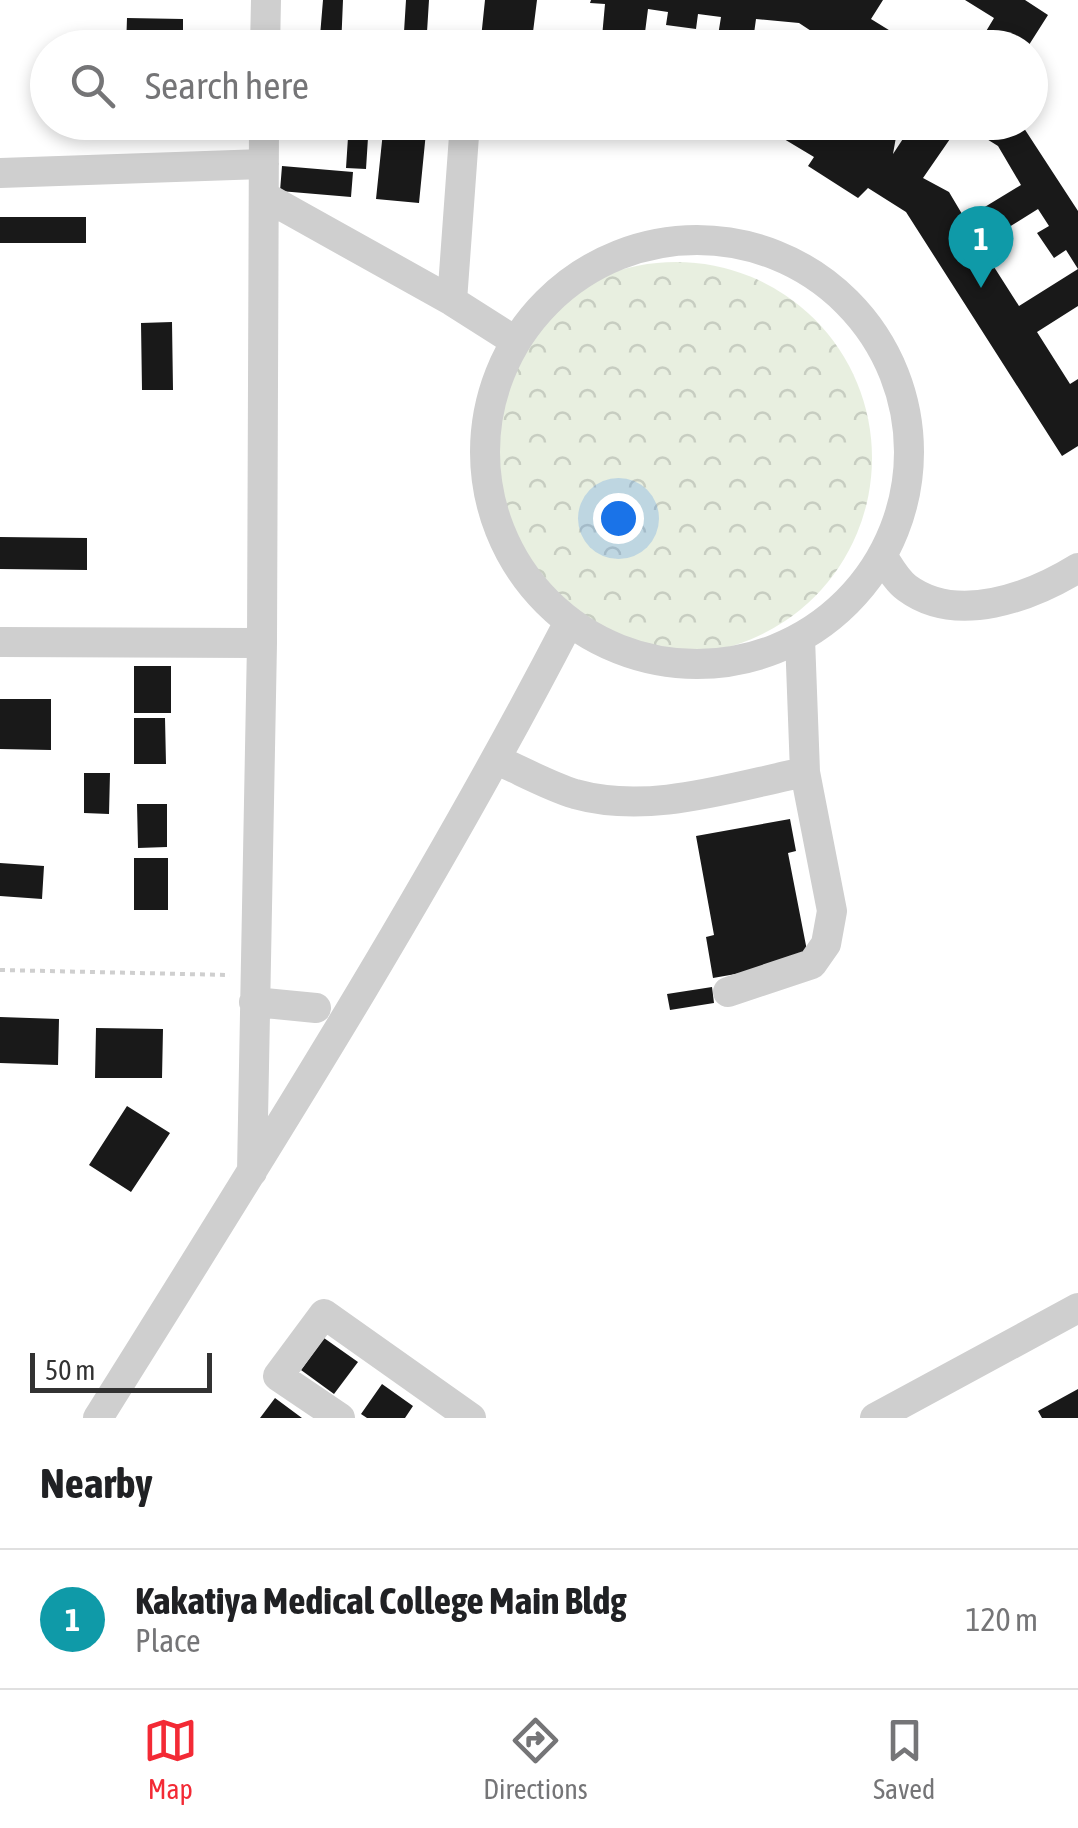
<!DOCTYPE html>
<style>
:root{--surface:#fff;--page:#f2f2f2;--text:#202124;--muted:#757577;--line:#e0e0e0;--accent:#f32a35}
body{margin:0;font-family:"Asap Condensed",sans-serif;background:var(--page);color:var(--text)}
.scale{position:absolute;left:30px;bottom:25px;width:182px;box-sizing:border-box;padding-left:10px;border:5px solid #323232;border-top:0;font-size:28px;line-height:35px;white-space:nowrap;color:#323232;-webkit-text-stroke:8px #fff;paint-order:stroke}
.you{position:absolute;left:618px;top:518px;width:35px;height:35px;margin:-25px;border:8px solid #fff;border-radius:50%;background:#1a73e8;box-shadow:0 0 0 15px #1a73e833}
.badge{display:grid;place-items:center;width:65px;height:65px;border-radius:50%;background:var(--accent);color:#fff;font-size:32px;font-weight:700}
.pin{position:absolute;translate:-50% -82px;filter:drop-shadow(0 2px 5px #0008)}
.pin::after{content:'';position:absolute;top:52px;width:35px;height:30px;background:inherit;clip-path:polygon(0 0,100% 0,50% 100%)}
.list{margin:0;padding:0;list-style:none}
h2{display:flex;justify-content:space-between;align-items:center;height:130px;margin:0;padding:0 40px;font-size:42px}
h2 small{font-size:32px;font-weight:400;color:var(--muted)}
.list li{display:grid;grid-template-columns:65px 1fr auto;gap:30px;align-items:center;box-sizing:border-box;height:140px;padding:0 40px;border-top:2px solid var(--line)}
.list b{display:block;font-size:38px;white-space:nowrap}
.list p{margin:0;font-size:32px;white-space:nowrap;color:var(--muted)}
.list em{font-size:32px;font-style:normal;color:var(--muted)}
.icon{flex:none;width:55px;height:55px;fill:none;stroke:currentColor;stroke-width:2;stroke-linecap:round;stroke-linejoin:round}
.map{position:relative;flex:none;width:1078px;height:1418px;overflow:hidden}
.search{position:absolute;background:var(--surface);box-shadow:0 5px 15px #0003;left:30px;right:30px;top:30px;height:110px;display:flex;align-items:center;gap:25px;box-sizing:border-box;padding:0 35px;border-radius:55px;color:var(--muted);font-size:38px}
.sheet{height:270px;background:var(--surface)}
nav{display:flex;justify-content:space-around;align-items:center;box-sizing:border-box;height:140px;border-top:2px solid var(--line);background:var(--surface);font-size:28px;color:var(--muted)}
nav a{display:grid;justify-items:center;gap:5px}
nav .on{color:var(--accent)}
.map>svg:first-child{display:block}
.forest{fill:url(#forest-crowns)}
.building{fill:#191919;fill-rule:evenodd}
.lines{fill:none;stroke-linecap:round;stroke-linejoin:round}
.path{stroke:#cfcfcf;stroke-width:4;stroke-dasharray:5 5;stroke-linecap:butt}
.minor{stroke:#cfcfcf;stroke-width:30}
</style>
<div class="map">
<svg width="1078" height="1418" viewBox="0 0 1078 1418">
<defs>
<pattern id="forest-crowns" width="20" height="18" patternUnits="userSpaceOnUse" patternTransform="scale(2.5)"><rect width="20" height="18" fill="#e8efe0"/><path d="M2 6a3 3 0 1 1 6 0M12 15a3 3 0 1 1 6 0" fill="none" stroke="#c7cdc1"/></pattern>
</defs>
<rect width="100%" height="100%" fill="#fff"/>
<!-- forest -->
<path class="forest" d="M480 458a196 196 0 1 1 392 0a196 196 0 1 1-392 0Z"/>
<!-- building -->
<path class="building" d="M323 0H343L341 48H319Z
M406 0H429L426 48H403Z
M485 0H537L531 48H480Z
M591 0H883L871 19 918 48H837L799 23 756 19 752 48H716L721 17 698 14 696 29 666 25 668 12 648 9 643 48H601L605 4 590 3Z
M965 0H1025L1048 15 1027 48H976L994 18Z
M127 18 183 19V48H126Z
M349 122H369L366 169 346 168Z
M384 122H427L419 203 376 199Z
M751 122H856L853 128 859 122H887L896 137 893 154 914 122H1020L1078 211V269L1066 250 1054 258 1037 233 1049 226 1038 209 980 245 1019 306 1078 269V306L1037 332 1070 384 1078 379V446L1062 456 906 212 868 188 858 198 808 166 814 157 769 130 771 127 751 125ZM961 123 998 146 1021 185 965 219 949 192 923 178Z
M282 166 353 172 351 197 280 191Z
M0 217H86V243H0Z
M172 322 173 390H142L141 323Z
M0 537 87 538V570L0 569Z
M134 666H171V713H134Z
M0 699H51V750L0 749Z
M134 718H165L166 764H134Z
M84 773H110L109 814 84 813Z
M137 804H167V847L138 848Z
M790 819 796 851 788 853 809 961 713 978 706 937 714 935 696 836Z
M134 858H168V910H134Z
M0 863 44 866 42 899 0 896Z
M712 987 714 1003 670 1010 667 994Z
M0 1017 59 1019 58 1065 0 1063Z
M96 1028 163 1029 162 1078H95Z
M127 1106 170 1133 131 1192 89 1165Z
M324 1338 358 1362 334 1394 301 1370Z
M382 1384 413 1406 405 1418H367L361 1414Z
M1078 1389V1418H1042L1038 1411Z
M275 1398 302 1418H260Z"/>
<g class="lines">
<!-- path -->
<path class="path" d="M0 970 230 975"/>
<!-- minor -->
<path class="minor" d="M265 48 266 0
M470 48V45
M0 173 264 164
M264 196 452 301 515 341
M485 452a212 212 0 1 1 424 0a212 212 0 1 1-424 0Z
M452 301 465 122
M883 557C890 568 897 581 907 588 957 625 1031 597 1078 568
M0 642 262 643
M497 760C522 771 549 786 575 794 650 815 731 787 805 772
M728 992 812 964 826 944 832 911 805 772 800 638
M254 1002 316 1008
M252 1172 262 643 264 122
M98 1418C261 1157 427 896 569 622
M340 1418 278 1376 324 1314 471 1418
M875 1418 1078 1308"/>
</g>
</svg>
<div class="scale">50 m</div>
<div class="you"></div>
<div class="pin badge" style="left:981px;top:288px;background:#0f9aa8">1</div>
<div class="search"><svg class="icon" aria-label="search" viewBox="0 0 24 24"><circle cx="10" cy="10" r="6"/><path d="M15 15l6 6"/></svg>Search here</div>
</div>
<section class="sheet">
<h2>Nearby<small></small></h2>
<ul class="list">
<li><span class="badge" style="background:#0f9aa8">1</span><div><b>Kakatiya Medical College Main Bldg</b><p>Place</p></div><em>120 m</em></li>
</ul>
</section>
<nav>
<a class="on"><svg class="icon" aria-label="map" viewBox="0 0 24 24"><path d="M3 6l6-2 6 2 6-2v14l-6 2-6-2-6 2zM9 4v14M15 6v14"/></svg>Map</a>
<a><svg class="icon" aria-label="directions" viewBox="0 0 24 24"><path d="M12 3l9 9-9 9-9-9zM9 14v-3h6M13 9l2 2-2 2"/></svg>Directions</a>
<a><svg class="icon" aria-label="saved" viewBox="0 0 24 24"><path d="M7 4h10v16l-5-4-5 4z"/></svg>Saved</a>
</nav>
